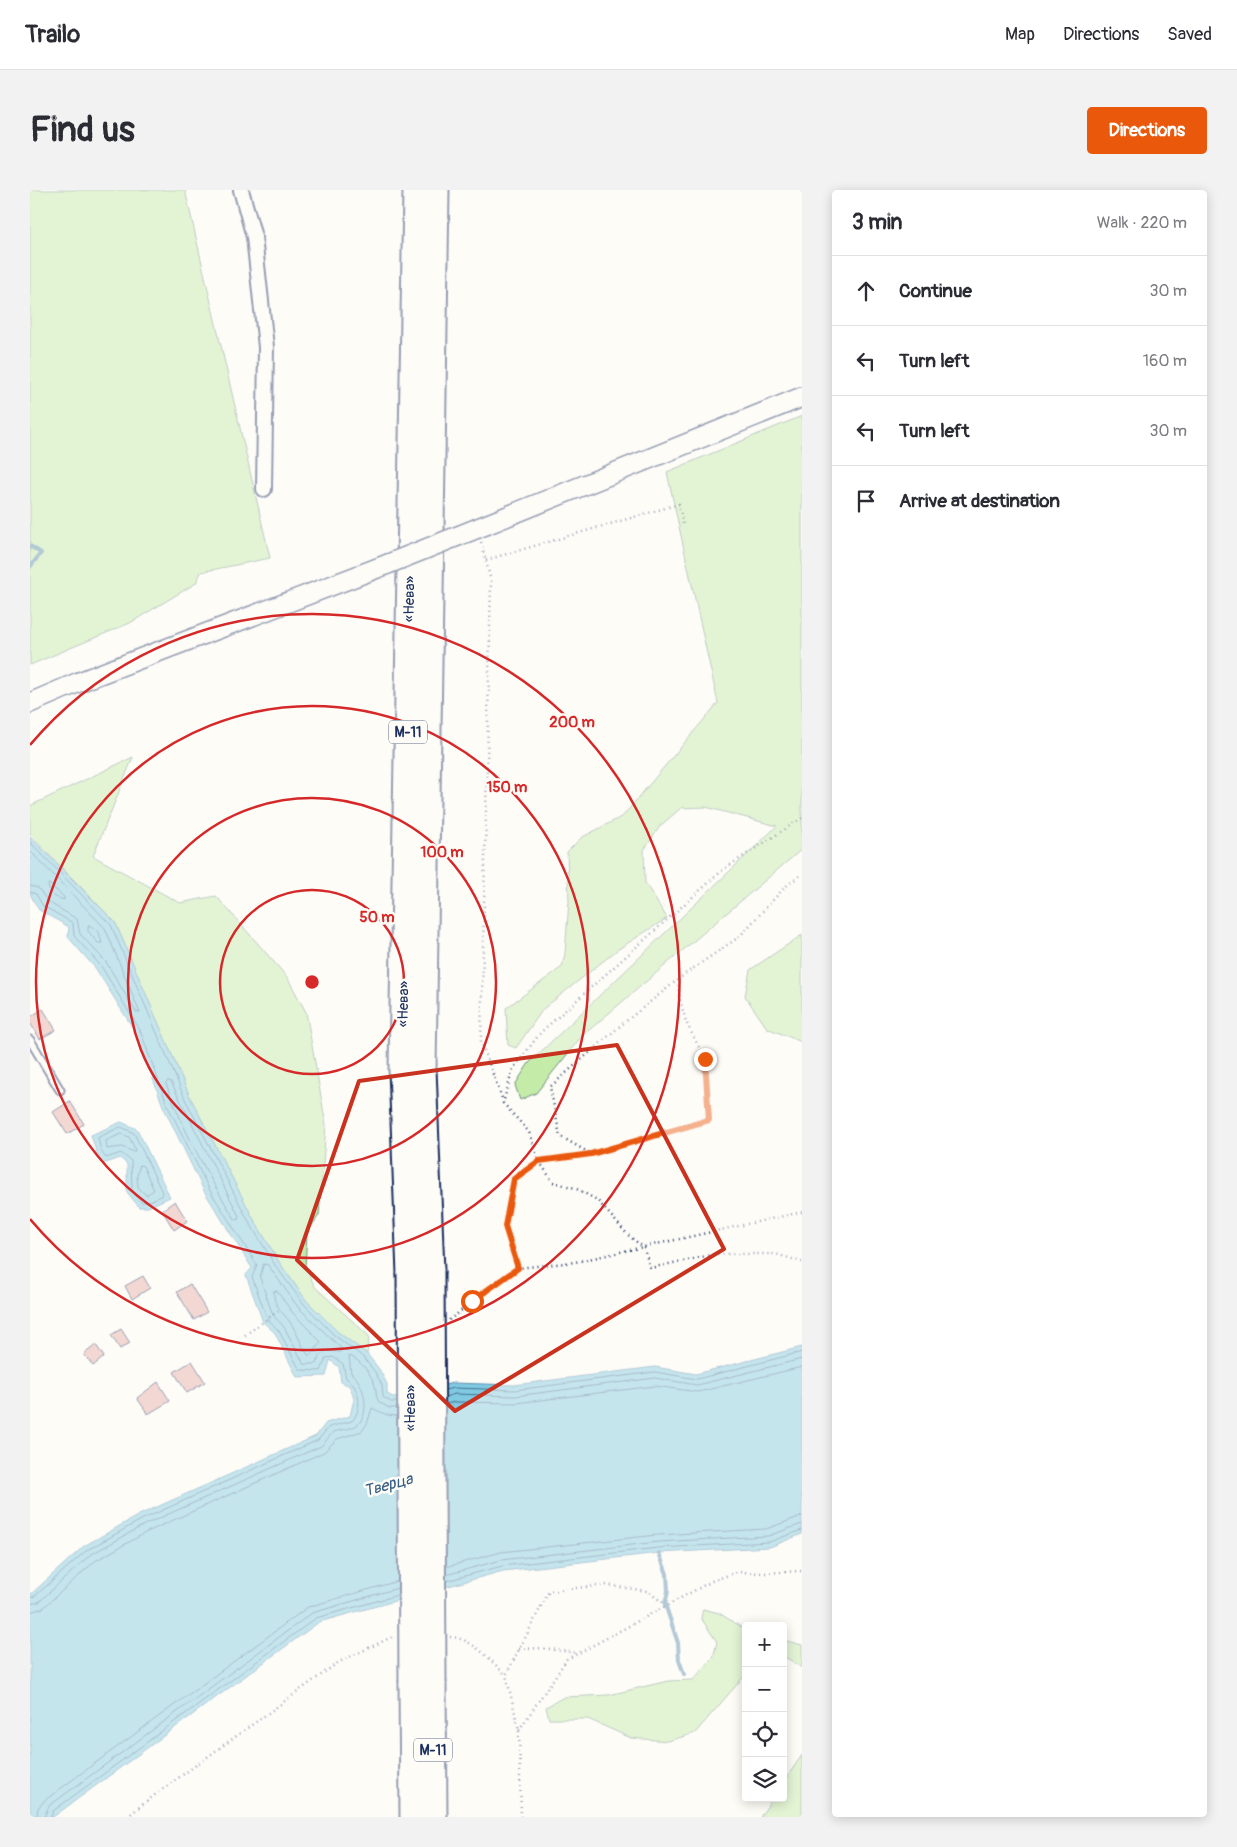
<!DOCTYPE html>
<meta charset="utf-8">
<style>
:root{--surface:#fff;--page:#f2f2f3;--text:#2b2b33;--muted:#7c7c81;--line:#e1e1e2;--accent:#ea580c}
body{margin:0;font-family:Pangolin,sans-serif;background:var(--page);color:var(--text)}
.controls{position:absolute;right:15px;bottom:15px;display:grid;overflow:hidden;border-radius:5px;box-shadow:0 2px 12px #0003}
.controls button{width:45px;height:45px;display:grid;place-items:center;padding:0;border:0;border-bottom:1px solid var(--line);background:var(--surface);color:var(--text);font:25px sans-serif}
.stop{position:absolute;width:15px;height:15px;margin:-11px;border:4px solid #ea580c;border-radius:50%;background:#fff}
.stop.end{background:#ea580c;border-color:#fff;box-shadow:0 1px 5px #0008}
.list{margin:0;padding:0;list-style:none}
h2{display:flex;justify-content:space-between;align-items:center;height:65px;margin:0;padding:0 20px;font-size:21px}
h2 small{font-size:16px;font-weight:400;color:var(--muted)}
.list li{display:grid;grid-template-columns:32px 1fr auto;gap:15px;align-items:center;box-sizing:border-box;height:70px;padding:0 20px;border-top:1px solid var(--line)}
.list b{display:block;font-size:19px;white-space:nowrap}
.list em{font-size:16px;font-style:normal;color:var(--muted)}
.icon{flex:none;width:28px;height:28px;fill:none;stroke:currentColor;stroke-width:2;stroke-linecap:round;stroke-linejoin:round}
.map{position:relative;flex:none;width:772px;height:1627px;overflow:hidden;border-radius:5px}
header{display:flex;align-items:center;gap:30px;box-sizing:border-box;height:70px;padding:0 25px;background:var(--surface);border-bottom:1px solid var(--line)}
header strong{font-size:24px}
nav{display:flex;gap:28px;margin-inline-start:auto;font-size:18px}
.intro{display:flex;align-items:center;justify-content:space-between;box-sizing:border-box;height:120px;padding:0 30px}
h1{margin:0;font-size:35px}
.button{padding:12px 22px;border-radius:5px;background:var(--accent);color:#fff;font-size:18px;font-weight:700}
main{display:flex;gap:30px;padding:0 30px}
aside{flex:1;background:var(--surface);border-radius:5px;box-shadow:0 2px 12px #0003}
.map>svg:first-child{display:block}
.green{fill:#c4eca8;stroke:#708e83}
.water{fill:#80cae1;stroke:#588cad}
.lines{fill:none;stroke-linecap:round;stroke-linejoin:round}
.shore{stroke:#436d92;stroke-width:1}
.stream{stroke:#588cad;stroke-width:4}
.building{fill:#e7aca5;stroke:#1b2f5e}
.service-casing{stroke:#1b2f5e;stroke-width:11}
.minor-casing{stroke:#1b2f5e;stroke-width:18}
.secondary-casing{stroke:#1b2f5e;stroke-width:22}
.motorway-casing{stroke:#1b2f5e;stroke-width:29}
.path{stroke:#1b2f5e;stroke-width:2.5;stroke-dasharray:1 4;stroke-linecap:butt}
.service{stroke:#fdfcf7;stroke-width:7}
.minor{stroke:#fdfcf7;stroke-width:14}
.secondary{stroke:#fdfcf7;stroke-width:19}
.motorway{stroke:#fdfcf7;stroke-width:25}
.secondary-bridge-casing{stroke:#1b2f5e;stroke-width:22;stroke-linecap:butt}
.motorway-bridge-casing{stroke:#1b2f5e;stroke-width:29;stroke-linecap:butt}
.secondary-bridge{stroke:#fdfcf7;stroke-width:19}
.motorway-bridge{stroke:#fdfcf7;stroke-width:25}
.route{stroke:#ea580c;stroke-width:6}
.marked{fill:none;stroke:#c8321e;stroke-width:4;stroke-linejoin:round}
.ring{fill:none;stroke:#d62828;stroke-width:2.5}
.labels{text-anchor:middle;stroke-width:5;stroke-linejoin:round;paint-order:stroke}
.shield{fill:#fdfcf7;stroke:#5f6c8c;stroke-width:1}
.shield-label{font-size:14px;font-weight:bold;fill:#1b2f5e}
.street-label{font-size:15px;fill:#1b2f5e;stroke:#fdfcf7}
.water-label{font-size:16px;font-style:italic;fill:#395e85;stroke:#fdfcf7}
.centre{fill:#d62828;stroke:#fdfcf7;stroke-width:2.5}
.ring-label{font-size:15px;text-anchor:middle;font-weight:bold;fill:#d62828;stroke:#fdfcf7;stroke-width:5;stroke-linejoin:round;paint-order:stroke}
</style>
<header>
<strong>Trailo</strong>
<nav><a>Map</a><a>Directions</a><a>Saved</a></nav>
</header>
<div class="intro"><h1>Find us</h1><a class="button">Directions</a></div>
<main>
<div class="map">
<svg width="772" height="1627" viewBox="0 0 772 1627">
<rect width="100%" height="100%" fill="#fdfcf7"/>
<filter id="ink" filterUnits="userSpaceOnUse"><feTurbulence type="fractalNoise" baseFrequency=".02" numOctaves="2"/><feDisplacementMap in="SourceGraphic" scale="10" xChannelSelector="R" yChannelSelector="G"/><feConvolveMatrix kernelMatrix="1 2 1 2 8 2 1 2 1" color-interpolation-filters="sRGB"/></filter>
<g filter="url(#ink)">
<!-- green -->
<path class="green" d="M0 0H155L240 368 171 382 166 393 100 433 0 475Z
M772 226V659L552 846 506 903 490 910 485 895 499 873 747 636 676 617 651 618 630 636 614 660 615 693 637 728 587 760 513 819 486 858 478 855 476 818 532 777 535 764 539 711 537 662 551 648 593 626 688 513 637 282Z
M103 567 63 666 150 713 186 706 257 787 276 822 296 935 289 1025 277 1043 275 1076 285 1097 339 1146 337 1164 308 1142 276 1110 249 1072 223 1028 160 907 85 732 0 645V616Z
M772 745V852L737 838 715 806 720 780Z
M673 1419 689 1423 716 1440V1484L665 1543 638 1551 601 1548 558 1529H519L516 1517 534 1507 579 1505 638 1491 663 1490 683 1468 687 1452 671 1428Z
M753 1450 772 1455V1478L757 1468H753Z
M772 1565V1627H730L743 1608H753V1593Z"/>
<!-- water -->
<path class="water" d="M0 647 85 732 160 907 223 1028 249 1072 276 1110 308 1142 337 1164 349 1179 357 1194V1204L363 1207 423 1193 484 1195 625 1177 666 1184 772 1157V1344L740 1357 629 1363 473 1381 289 1432 23 1627H0V1405L54 1356 109 1325 286 1246 296 1233 320 1226 324 1209 320 1196 311 1192 309 1177 300 1170 296 1186 267 1187 245 1143 233 1132 216 1085 222 1078 174 1001 133 916 106 843 66 779 38 747 39 737 9 720 0 704Z
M91 932 107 939 140 1007 118 1017H109L97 1002V974L90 968 73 974 67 964 61 945Z"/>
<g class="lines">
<!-- shore -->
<path class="shore" d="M0 652 81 735 155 909 218 1030 245 1075 273 1113 304 1145 333 1167 345 1182 352 1195 353 1207 361 1212H367
M0 661 75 738 110 823 106 822 76 772 50 744 47 729 18 712 8 698 0 696
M19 694 34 707V710L23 706 18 697Z
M0 702 6 704 13 716 43 733 44 746 71 776 110 840 137 914 179 999 227 1075 222 1087 237 1128 249 1141 270 1180 291 1181 296 1168 303 1167 313 1174 316 1188C329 1197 334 1217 322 1231L299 1237 288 1250 111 1330 57 1360 5 1406 0 1408
M59 735 69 742 72 753H68L58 741Z
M138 891 141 892 209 1026 208 1030 205 1029C178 987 154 941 136 894Z
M91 937 104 943 132 1002 131 1006 117 1012H111L102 1000 101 971 91 963 76 968 71 961 68 948Z
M92 944 99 947 105 959 104 962 92 957 77 959 76 951Z
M110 975 113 976 124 1000 116 1005 108 997 107 987Z
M234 1074 238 1075 268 1117 311 1158V1162L296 1161 290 1165 286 1174H274L254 1137 243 1125 230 1088Z
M244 1101H247L262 1122 291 1152 281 1165H278C271 1155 267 1142 260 1132 253 1123 242 1114 244 1101Z
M415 1200 424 1198 485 1200 625 1182 667 1189 772 1162
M415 1207 425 1204 485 1206 625 1188 667 1195 772 1169
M415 1214 426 1212 486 1213 625 1196 668 1202 772 1177
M416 1377 471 1362 627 1345 736 1339 772 1326
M416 1385 471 1370 628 1352 738 1346 772 1334
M416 1391 472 1376 628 1358 739 1352 772 1340
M0 1414 9 1412 60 1365 114 1335 291 1256C296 1252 299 1245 304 1242 311 1239 320 1240 327 1235 341 1224 335 1193 321 1183L319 1166C330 1169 342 1185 345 1196 347 1202 345 1206 349 1212L359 1218H367
M0 1422 13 1418 65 1371 117 1342 294 1262 307 1249 332 1241 337 1234 342 1218 357 1225 367 1226
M7 1627 8 1618 15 1610 278 1417 368 1391
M14 1627 19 1616 282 1423 368 1398
M21 1627 23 1621 286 1428 368 1405"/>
<!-- stream -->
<path class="stream" d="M0 356 11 363 0 377
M629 1363 637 1384 638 1401 635 1414 648 1453 649 1470 654 1484"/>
</g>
<!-- building -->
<path class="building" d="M13 819 26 840 10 849 0 833V827Z
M40 911 54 934 37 944 23 922Z
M145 1011 157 1031 144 1040 132 1020Z
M113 1086 120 1098 102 1109 95 1096Z
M160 1094 177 1122 164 1130 147 1102Z
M91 1139 100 1153 90 1159 81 1145Z
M66 1155 74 1167 63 1176 54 1164Z
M162 1171 175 1192 157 1203 144 1182Z
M128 1192 140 1211 118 1224 107 1208Z"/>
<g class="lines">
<defs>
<path id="service" d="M0 850 30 900"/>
<path id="minor" d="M211 0 224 47 236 157 234 299"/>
<path id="secondary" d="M448 338 772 207
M0 513 49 492 358 374"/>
<path id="motorway" d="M401 1081 393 879 406 0
M380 1084 372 880 386 0
M382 1493 383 1627
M403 1493 404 1627"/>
</defs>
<!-- service casing -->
<use href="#service" class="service-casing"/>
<!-- minor casing -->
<use href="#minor" class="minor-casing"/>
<!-- secondary casing -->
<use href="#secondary" class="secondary-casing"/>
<!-- motorway casing -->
<use href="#motorway" class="motorway-casing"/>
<!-- path -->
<path class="path" d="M451 352 461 391 451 852 473 911
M456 370 649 314 653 335
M772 628 694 679 511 842 483 879 473 913 499 942 509 971 523 992 545 998 567 1010 598 1045 614 1058 620 1078 686 1064H746L772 1072
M648 790 649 806 656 832 675 869 679 929 561 964 530 946 520 897 590 836 655 784 709 747 755 697 772 684
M488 1078 475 1035 484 989 509 971 560 964
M419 1130 488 1078 545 1072 772 1022
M215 1145 251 1119
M420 1447C441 1447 461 1471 476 1485
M489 1459 514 1458 547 1463
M489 1540 537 1469 549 1463 682 1391 707 1382 734 1383 772 1381
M97 1627 126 1604 309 1472 364 1446
M491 1627 489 1540 476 1485 519 1401 575 1395 617 1401 635 1414"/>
<!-- service -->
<use href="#service" class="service"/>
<!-- minor -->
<use href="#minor" class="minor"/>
<!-- secondary -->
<use href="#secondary" class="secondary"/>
<!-- motorway -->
<use href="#motorway" class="motorway"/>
<defs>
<path id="secondary-bridge" d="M358 374 448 338"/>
<path id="motorway-bridge" d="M401 1081 403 1493
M380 1084 382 1493"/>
</defs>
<!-- secondary-bridge casing -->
<use href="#secondary-bridge" class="secondary-bridge-casing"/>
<!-- motorway-bridge casing -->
<use href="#motorway-bridge" class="motorway-bridge-casing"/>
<!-- secondary-bridge -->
<use href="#secondary-bridge" class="secondary-bridge"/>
<!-- motorway-bridge -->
<use href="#motorway-bridge" class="motorway-bridge"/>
</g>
</g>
<g class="lines" filter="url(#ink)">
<!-- route -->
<path class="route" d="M442 1111 488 1078 475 1036 484 989 509 971 561 964 679 930 675 869"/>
</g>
<!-- marked area -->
<path d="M0 0H772V1627H0ZM587 855 694 1059 425 1221 267 1070 329 891Z" fill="#fdfcf7" fill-opacity=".55" fill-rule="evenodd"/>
<path class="marked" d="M587 855 694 1059 425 1221 267 1070 329 891Z"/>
<!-- distance rings -->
<g class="ring">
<circle cx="282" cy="792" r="92"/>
<circle cx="282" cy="792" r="184"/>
<circle cx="282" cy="792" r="276"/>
<path d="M0 555A368 368 0 1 1 0 1029"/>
</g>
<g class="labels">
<!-- shield labels -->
<g class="shield">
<rect x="359" y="530.5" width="38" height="23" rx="4"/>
<rect x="384" y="1548.5" width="38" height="23" rx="4"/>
</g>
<g class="shield-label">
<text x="378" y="547">М-11</text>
<text x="403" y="1565">М-11</text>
</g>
<!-- street labels -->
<g class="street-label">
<text transform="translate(379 409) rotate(-89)" y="5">«Нева»</text>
<text transform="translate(373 814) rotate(-89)" y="5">«Нева»</text>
<text transform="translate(380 1218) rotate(-90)" y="5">«Нева»</text>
</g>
<!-- water labels -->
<g class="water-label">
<text transform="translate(358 1294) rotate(-15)" y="6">Тверца</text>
</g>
</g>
<circle cx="282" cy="792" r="8" class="centre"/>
<g class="ring-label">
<text x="542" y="537">200 m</text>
<text x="477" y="602">150 m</text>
<text x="412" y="667">100 m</text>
<text x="347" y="732">50 m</text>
</g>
</svg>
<div class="controls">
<button>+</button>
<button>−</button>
<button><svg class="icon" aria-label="locate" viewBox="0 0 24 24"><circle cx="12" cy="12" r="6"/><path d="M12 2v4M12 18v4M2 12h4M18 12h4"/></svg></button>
<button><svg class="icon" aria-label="layers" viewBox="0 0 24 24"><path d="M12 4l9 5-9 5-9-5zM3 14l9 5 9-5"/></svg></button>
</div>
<div class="stop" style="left:442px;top:1111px"></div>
<div class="stop end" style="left:675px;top:869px"></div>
</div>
<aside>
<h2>3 min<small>Walk · 220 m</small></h2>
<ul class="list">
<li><svg class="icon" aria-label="ahead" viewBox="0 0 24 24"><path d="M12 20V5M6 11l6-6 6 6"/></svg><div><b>Continue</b></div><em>30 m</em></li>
<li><svg class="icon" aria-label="left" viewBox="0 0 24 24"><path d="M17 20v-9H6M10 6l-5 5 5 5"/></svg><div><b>Turn left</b></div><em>160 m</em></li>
<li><svg class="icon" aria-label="left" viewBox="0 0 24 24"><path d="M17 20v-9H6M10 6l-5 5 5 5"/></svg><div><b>Turn left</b></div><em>30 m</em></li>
<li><svg class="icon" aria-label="arrive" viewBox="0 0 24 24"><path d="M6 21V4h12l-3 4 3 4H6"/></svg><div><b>Arrive at destination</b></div></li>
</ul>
</aside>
</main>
